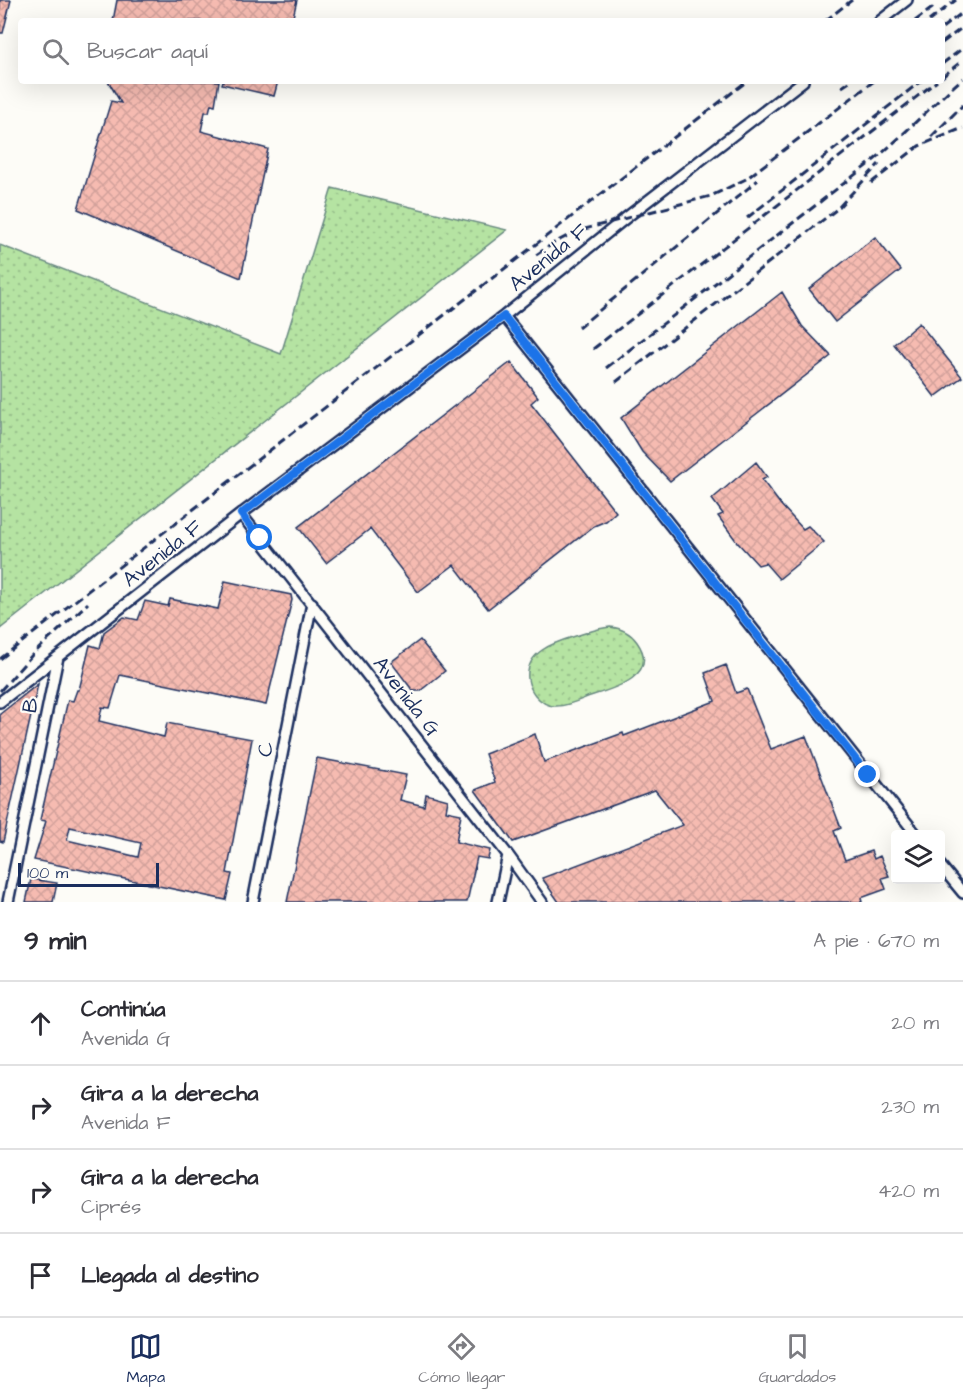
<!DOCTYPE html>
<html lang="es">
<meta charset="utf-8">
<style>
:root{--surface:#fff;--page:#f7f7f7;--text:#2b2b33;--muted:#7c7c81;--line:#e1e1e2;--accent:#1b2f5e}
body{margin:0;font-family:"Architects Daughter",sans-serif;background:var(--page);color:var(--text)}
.controls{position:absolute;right:18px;bottom:18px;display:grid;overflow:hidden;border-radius:6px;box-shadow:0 6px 24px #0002}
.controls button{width:54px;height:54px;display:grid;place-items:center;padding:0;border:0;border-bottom:2px solid var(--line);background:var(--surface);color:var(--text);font:30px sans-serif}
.scale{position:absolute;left:18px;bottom:15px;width:141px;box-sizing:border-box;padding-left:6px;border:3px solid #1b2f5e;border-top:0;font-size:16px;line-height:21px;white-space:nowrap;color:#1b2f5e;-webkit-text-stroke:4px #fdfcf7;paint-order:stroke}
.stop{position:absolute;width:18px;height:18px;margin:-14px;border:4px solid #1a73e8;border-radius:50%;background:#fff}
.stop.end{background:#1a73e8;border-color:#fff;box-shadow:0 2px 6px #0008}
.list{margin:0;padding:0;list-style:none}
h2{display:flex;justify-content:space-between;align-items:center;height:78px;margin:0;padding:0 24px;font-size:26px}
h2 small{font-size:20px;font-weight:400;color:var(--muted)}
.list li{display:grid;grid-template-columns:39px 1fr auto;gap:18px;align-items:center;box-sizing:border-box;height:84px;padding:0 24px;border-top:2px solid var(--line)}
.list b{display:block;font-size:22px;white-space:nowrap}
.list p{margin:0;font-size:20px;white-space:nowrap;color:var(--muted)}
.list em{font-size:20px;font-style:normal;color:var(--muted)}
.icon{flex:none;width:33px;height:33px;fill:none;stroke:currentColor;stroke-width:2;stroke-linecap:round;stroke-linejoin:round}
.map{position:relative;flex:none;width:963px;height:902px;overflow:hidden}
.search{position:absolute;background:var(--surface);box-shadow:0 6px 24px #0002;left:18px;right:18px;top:18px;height:66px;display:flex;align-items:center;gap:15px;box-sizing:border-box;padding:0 21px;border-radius:6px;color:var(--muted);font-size:22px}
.sheet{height:414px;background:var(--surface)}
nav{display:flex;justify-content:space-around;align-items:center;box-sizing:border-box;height:84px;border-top:2px solid var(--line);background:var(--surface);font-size:16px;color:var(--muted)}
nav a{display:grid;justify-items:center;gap:3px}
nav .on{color:var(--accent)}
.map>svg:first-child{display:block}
.grass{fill:url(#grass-dots);stroke:#688980;stroke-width:1.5}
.building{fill:url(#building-cross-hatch);stroke:#1b2f5e;stroke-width:1.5;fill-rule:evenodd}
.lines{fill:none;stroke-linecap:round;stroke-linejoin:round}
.minor-casing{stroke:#1b2f5e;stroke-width:14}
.minor{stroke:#fdfcf7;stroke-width:9}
.rail{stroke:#1b2f5e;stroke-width:3;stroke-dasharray:9 4.5;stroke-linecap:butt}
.route{stroke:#1a73e8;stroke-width:8}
.labels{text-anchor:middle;stroke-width:4.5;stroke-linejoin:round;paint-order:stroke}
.street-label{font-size:21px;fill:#1b2f5e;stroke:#fdfcf7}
</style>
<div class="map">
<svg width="963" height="902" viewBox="0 0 963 902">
<defs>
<pattern id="grass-dots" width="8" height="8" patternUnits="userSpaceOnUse" patternTransform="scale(1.5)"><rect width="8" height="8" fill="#b5e3a2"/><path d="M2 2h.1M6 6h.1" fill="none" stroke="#9bc38e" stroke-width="1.8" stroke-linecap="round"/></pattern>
<pattern id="building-cross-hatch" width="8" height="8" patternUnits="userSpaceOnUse" patternTransform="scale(1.5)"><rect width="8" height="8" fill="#f6bbb1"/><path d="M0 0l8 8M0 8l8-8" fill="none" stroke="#d2a19b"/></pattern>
</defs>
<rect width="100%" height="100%" fill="#fdfcf7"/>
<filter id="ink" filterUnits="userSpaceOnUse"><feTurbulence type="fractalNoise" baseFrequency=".0167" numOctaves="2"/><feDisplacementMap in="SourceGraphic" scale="12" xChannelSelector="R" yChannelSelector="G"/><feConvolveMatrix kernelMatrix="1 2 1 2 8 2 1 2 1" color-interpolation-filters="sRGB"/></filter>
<g filter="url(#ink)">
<!-- grass -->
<path class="grass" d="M332 188 507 230 0 629V245L281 354Z
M610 627C621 628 630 632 637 642 661 676 613 689 590 696 580 700 566 707 555 706 547 706 540 701 535 695 531 690 529 685 528 679 525 650 557 642 579 635 589 632 599 628 610 627Z"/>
<!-- building -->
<path class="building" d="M0 0H11L3 33H0Z
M117 0H297L292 21H113Z
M108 81H219L215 105 211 104 209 112H205L201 131 268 149 241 278 78 209 111 101 121 103Z
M223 81H278L274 96 222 84Z
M875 237 901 270 835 322 809 289Z
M782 292 802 326 831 356 670 481 642 452 621 418Z
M919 323 962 377 935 397 894 344Z
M511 362 538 397 531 403 616 512 606 521 594 526 488 609 454 565 418 592 370 529 326 563 298 527Z
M756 462 767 477 762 480 781 505 803 529 808 526 824 542 779 579 765 563 758 565 737 542 718 516 723 514 712 499Z
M225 581 291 595 292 600 266 705 120 675 110 708 102 707 99 721 164 737 167 723 252 739 227 873 232 874 226 900 34 860 46 821 40 820 68 700 73 701 77 690H79L90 645 100 648 104 632 124 617 138 620 145 601 168 606 170 599 218 609ZM70 827 141 843 138 857 67 840Z
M420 640 445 671 420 691H413L391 662Z
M726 665 736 693 747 689 771 749 806 736 841 828 834 831 845 860 871 851 874 859 880 856 889 876 882 878 886 889 861 898 862 902H559L542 878 683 825 655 790 513 842 475 790 495 782 485 754 535 734 544 762 623 733 624 736 715 701 705 673Z
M38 684 3 842 0 841V714Z
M317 758 406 775 400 800 424 806 426 794 448 800 446 811 461 814 456 842 490 850 488 859 477 857 467 902H287Z
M31 879 57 883 53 902H26Z"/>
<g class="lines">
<defs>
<path id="minor" d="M880 21 907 0
M504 316 916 834
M241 514 508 855 542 902
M0 702 241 514 504 316 627 217 803 81
M940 865 963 893
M8 902 58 657
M253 902 312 603
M498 902 508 855"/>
</defs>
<!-- minor casing -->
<use href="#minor" class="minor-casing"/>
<!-- minor -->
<use href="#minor" class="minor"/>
<!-- rail -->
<path class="rail" d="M825 21 852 0
M915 21 935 6
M929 21 956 0
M942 28 963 12
M942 43 963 27
M942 64 963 48
M942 77 963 60
M842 87 851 81
M931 137 963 105
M871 183 919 146 963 128
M747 218 921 81
M536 255 554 243 577 231 711 196 746 179 874 81
M578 328 758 180
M593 349 937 81
M606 368 874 160C905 134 932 105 963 78
M616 382 837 209 879 164
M0 659 747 81
M0 691 32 655 88 603"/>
</g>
</g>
<g class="lines" filter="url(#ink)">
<!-- route -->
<path class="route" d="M260 538 241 514 504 316 868 775"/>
</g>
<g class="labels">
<!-- street labels -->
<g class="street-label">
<text transform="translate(548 257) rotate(-39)" y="7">Avenida F</text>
<text transform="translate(162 553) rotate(-38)" y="7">Avenida F</text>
<text transform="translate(407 696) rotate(52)" y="7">Avenida G</text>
<text transform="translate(30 705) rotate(-79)" y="7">B</text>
<text transform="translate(265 749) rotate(-79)" y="7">C</text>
</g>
</g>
</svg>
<div class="controls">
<button><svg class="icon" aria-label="layers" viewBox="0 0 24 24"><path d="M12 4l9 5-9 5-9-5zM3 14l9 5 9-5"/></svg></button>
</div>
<div class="scale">100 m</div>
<div class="stop" style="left:260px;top:538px"></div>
<div class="stop end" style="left:868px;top:775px"></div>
<div class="search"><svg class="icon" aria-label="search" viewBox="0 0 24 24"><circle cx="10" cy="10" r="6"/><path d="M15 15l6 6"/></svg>Buscar aquí</div>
</div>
<section class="sheet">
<h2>9 min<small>A pie · 670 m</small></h2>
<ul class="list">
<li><svg class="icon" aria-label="ahead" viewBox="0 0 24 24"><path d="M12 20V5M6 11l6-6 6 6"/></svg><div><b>Continúa</b><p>Avenida G</p></div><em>20 m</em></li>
<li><svg class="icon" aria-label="right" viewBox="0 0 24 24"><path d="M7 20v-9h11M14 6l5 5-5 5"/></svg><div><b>Gira a la derecha</b><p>Avenida F</p></div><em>230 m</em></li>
<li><svg class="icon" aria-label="right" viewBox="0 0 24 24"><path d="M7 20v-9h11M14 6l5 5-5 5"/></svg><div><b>Gira a la derecha</b><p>Ciprés</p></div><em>420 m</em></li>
<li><svg class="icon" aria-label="arrive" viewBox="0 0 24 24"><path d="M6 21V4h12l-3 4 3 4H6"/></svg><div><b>Llegada al destino</b></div></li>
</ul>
</section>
<nav>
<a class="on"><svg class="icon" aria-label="map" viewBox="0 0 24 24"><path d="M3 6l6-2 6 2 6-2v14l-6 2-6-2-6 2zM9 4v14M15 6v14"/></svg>Mapa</a>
<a><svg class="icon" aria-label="directions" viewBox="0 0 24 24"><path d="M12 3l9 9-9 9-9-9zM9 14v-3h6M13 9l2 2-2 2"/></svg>Cómo llegar</a>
<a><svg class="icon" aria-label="saved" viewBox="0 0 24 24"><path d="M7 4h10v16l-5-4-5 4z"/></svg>Guardados</a>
</nav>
